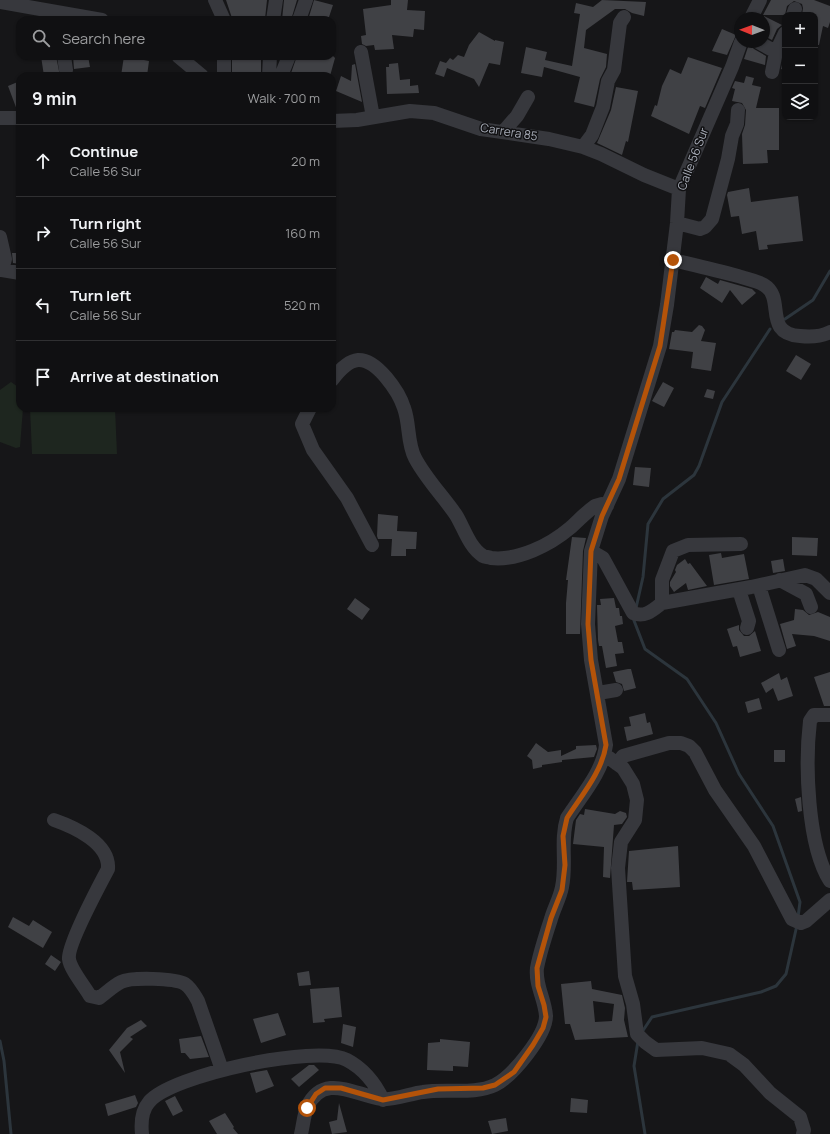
<!DOCTYPE html>
<meta charset="utf-8">
<style>
:root{--surface:#101012;--page:#1e1e20;--text:#f1f3f6;--muted:#9c9d9f;--line:#303032}
body{margin:0;font-family:Manrope,sans-serif;background:var(--page);color:var(--text)}
.controls{position:absolute;right:12px;top:12px;display:grid;overflow:hidden;border-radius:8px;box-shadow:0 1px 3px #0004}
.controls button{width:36px;height:36px;display:grid;place-items:center;padding:0;border:0;border-bottom:1px solid var(--line);background:var(--surface);color:var(--text);font:20px sans-serif}
.compass{position:absolute;left:734px;top:12px;width:36px;height:36px;border-radius:50%;background:var(--surface);box-shadow:0 1px 3px #0004;rotate:271deg}
.stop{position:absolute;width:12px;height:12px;margin:-9px;border:3px solid #b45309;border-radius:50%;background:#fff}
.stop.end{background:#b45309;border-color:#fff;box-shadow:0 1px 4px #0008}
.list{margin:0;padding:0;list-style:none}
h2{display:flex;justify-content:space-between;align-items:center;height:52px;margin:0;padding:0 16px;font-size:17px}
h2 small{font-size:13px;font-weight:400;color:var(--muted)}
.list li{display:grid;grid-template-columns:26px 1fr auto;gap:12px;align-items:center;box-sizing:border-box;height:72px;padding:0 16px;border-top:1px solid var(--line)}
.list b{display:block;font-size:15px;white-space:nowrap}
.list p{margin:0;font-size:13px;white-space:nowrap;color:var(--muted)}
.list em{font-size:13px;font-style:normal;color:var(--muted)}
.icon{flex:none;width:22px;height:22px;fill:none;stroke:currentColor;stroke-width:2;stroke-linecap:round;stroke-linejoin:round}
.map{position:relative;flex:none;width:830px;height:1134px;overflow:hidden}
.search{position:absolute;background:var(--surface);box-shadow:0 1px 3px #0004;left:16px;top:16px;width:320px;height:44px;display:flex;align-items:center;gap:10px;box-sizing:border-box;padding:0 14px;border-radius:12px;color:var(--muted);font-size:15px}
.panel{position:absolute;background:var(--surface);box-shadow:0 1px 3px #0004;left:16px;top:72px;width:320px;height:340px;border-radius:12px}
.map>svg:first-child{display:block}
.green{fill:#1e261f}
.lines{fill:none;stroke-linecap:round;stroke-linejoin:round}
.stream{stroke:#2c353c;stroke-width:3}
.building{fill:#404145;fill-rule:evenodd}
.minor{stroke:#37383d;stroke-width:14}
.route{stroke:#b45309;stroke-width:5}
.labels{text-anchor:middle;stroke-width:3;stroke-linejoin:round;paint-order:stroke}
.street-label{font-size:12px;fill:#a8adb8;stroke:#111113}
</style>
<div class="map">
<svg width="830" height="1134" viewBox="0 0 830 1134">
<rect width="100%" height="100%" fill="#161618"/>
<!-- green -->
<path class="green" d="M11 382 18 387 17 402 20 403V408H23L20 447 16 448 0 442V390Z
M30 408H115L117 454H32Z"/>
<g class="lines">
<!-- stream -->
<path class="stream" d="M785 319 813 300 830 271
M636 608 643 577 648 524 663 499 694 475 699 466 722 402 770 329
M633 618 645 649 687 679 716 723 739 774 773 826 800 902 798 917
M642 1032 652 1017 761 992 776 986 786 974 797 925
M0 1041 4 1061 11 1134
M638 1041 634 1066 645 1134"/>
</g>
<!-- building -->
<path class="building" d="M226 0H267L265 19 232 18Z
M284 0H297L291 20H282Z
M314 0 333 5 328 20H308Z
M391 0H408L407 10 425 11 424 30 414 29 413 37 392 35 394 49 375 50 374 45 366 46 362 44 361 36 366 35 363 9 391 5Z
M602 0 646 2 644 16 632 13 625 9H615L586 30 584 48 607 54 606 67 600 79 594 107 574 102 580 77 544 67 542 77 521 73 526 47 547 52 545 60 572 66 580 14 574 13 576 3 593 7Z
M771 0H814L830 6V22L828 28 823 26 819 45H815V15H802L803 8 802 4 794 1 787 6 785 15H763Z
M764 16 782 25 777 29 772 40 764 36Z
M722 29 736 35 727 55 712 51Z
M479 32 495 41V40L504 42 500 65 489 63 479 87 474 79 447 68 444 77 435 74 440 61 446 63 450 58 453 60 458 55 464 57 469 45Z
M749 44 754 49 766 56 765 65 744 59Z
M785 53V70L781 69Z
M41 56H56L60 76H44Z
M73 56H88L90 67 74 69Z
M124 56 149 61 147 76H121Z
M232 56H261V76H232Z
M297 56H333L335 58 330 76H290Z
M688 57 722 68 705 108 700 106 689 134 651 116 655 105 657 106 662 86 670 69 681 74Z
M398 63 400 80 410 79V86L418 85 419 93 387 94 386 67H389V64Z
M355 64 362 102 336 91 341 76 351 81 352 65Z
M746 76 754 78 752 85 761 87 756 108H779V150H767L768 163 743 164 742 134 745 125 746 110 742 103 732 101 735 89 732 88 735 81 744 83Z
M20 81V110H17L8 86Z
M616 87 638 91 628 142 626 141 622 155 597 143 611 110Z
M749 188 751 202 798 196 803 241 767 245 768 249 759 250 756 231 742 234 739 216 731 217 727 195 728 192Z
M12 253H20V264L13 263Z
M706 277 718 284 720 280 752 289 756 293 742 305 730 290 722 303 700 288Z
M699 325 702 326 705 330 701 341 716 343 711 371 691 368 693 352 669 349 672 332H674L675 330 692 332Z
M796 355 811 364 801 380 786 371Z
M663 382 674 388 664 407 652 401Z
M707 389 715 391 713 399 704 397Z
M635 467 651 468 649 487 633 485Z
M378 514 398 516 397 531 417 532 416 549H406V556H391L392 539H378L377 536Z
M572 537 586 538 583 551 580 634H566V603L568 580H566Z
M792 537 818 538 817 556 792 555Z
M721 553 722 558 744 554 749 579 714 585 709 555Z
M685 559 688 564 690 563 707 586 688 590 686 583 674 592 670 586V582L676 572 675 570 677 565Z
M783 559 785 571 773 573 771 561Z
M355 598 370 609 362 620 347 609Z
M614 598 616 608H619L620 616H622L623 624 615 626 618 642H622L624 653 615 654 617 666 606 668 602 646H599L598 640 597 605H601L600 599Z
M795 609 803 610 809 615 818 612 830 617V641L814 636 792 634 796 646 787 649 780 624 794 620Z
M739 625V630L744 636H749L755 631 761 651 740 657 737 646 733 647 727 629Z
M628 669H631L636 688 624 691 622 684 616 682 613 672Z
M830 672V706H824L814 677Z
M779 673 781 680 787 677 793 696 778 701 773 688 766 693 761 683Z
M759 698 762 709 748 713 745 702Z
M645 713 647 723 650 722 653 734 627 741 624 727 631 726 629 717Z
M536 743 548 752 561 750V756L576 749V746L596 745 597 749 594 757 562 760V762L542 765V767L533 769 532 760 527 756Z
M774 750H785V762H774Z
M801 797 802 811 798 812 795 799Z
M585 809 615 814 620 811 626 813 627 817 622 824 614 825 610 878 603 877 604 847 573 844 576 820 580 814 584 815Z
M678 846 680 887 633 890 632 882H627L629 851Z
M13 917 29 926 33 920 52 932 43 948 8 927Z
M51 955 61 962 55 971 45 964Z
M309 971 311 985 299 986 297 973Z
M591 981 592 989 622 995 625 1008 624 1020 628 1037 575 1040 570 1024H565L561 984ZM593 1001 614 1004 612 1021 595 1022Z
M339 987 342 1017 324 1019 325 1022 313 1023 310 989Z
M278 1013 286 1035 261 1043 253 1019Z
M141 1020 147 1026 130 1037 133 1039 120 1052 125 1073 109 1050 127 1028Z
M343 1024 356 1027 353 1047 341 1043Z
M201 1036 209 1057 190 1059 185 1053H181L179 1039Z
M440 1039 470 1042 468 1067 453 1066V1071L427 1070 428 1043 440 1042Z
M309 1065H314L319 1070 299 1087 291 1079Z
M267 1070 274 1086 256 1093 250 1073Z
M135 1095 138 1103 136 1107 108 1116 105 1104Z
M175 1096 183 1111 173 1116 165 1101Z
M571 1098 588 1100 587 1113 570 1112Z
M339 1103 347 1132 332 1134 329 1122 337 1120Z
M225 1113 234 1127 233 1128 238 1134H217L209 1121Z
M506 1118 508 1131 492 1134 488 1121Z"/>
<g class="lines">
<!-- minor -->
<path class="minor" d="M215 0 224 20
M0 2 102 20
M793 15 795 9
M751 18 760 0
M273 20 276 0
M299 20 306 0
M758 42 776 52 785 33
M361 52 373 117
M64 56 66 70
M178 56 202 76
M772 72 776 52
M224 76V56
M269 76 270 56
M281 76 289 56
M0 118H20
M332 121 357 120 410 111 434 113 481 129 549 139 583 147 601 154 644 175 679 189
M503 132 517 116 528 97
M583 147 592 135 603 107 608 81 614 70 620 23 624 17
M677 223 700 229 705 227 712 219 728 159 732 136 737 124 738 110
M0 237 5 259 2 270H0
M673 260C694 265 716 270 738 276 746 279 756 280 764 285 786 298 762 333 800 336 810 337 821 337 830 332
M2 270 20 273
M332 380C338 372 347 361 358 360 377 359 399 392 404 408 410 424 407 443 415 458 426 479 443 496 456 515 464 528 469 547 483 556 485 557 489 557 491 558 518 561 550 545 570 528 578 521 585 513 595 506L602 504 607 506
M310 408 302 424 313 450 347 498 372 545
M741 544 688 545 673 551 662 580V603L751 587 805 575 816 579 830 593
M591 551 603 558 633 613C645 618 653 610 662 603
M780 580 806 594 811 607
M759 586 779 650
M739 590 749 621 747 628
M598 693 616 690
M830 715H814L810 721C805 763 807 845 830 881
M605 755 623 768 633 784 637 800 635 820 621 842 618 868 625 976 633 1004 637 1034 645 1042 656 1050 702 1048 729 1054 744 1065 770 1093 800 1117 804 1130 803 1134
M617 764 623 756 669 743H681L689 746 695 752 715 790 754 846 792 919 801 923 806 921 830 900
M54 820C74 827 110 843 108 869 100 884 67 946 69 959 70 969 85 987 90 996L99 998C106 993 113 986 121 982 131 977 175 978 185 984 191 988 194 994 198 1001L222 1070
M142 1134C141 1124 142 1110 149 1102 171 1075 316 1044 347 1060 364 1069 375 1083 383 1100
M301 1134C303 1126 304 1115 307 1107 324 1072 354 1095 382 1099 392 1101 412 1093 423 1092 446 1088 474 1095 495 1085 513 1076 546 1035 546 1016 545 999 535 985 537 968 540 952 546 934 551 919 554 908 560 898 562 887 567 864 560 840 567 818 581 796 603 772 606 745L591 660 588 624 591 551 602 516 619 479 660 346 667 305 677 223 679 189 732 67 741 42"/>
</g>
<g class="lines">
<!-- route -->
<path class="route" d="M307 1108 316 1094 325 1088H341L383 1100 438 1089 483 1088 495 1085 514 1072 533 1045 543 1028 546 1017 544 1005 538 986 537 968 551 918 562 890 565 865 563 836 567 818C581 796 602 772 606 745L591 660 588 624 591 551 602 516 619 479 660 346 673 260"/>
</g>
<g class="labels">
<!-- street labels -->
<g class="street-label">
<text transform="translate(509 132) rotate(9)" y="4">Carrera 85</text>
<text transform="translate(693 159) rotate(-69)" y="4">Calle 56 Sur</text>
</g>
</g>
</svg>
<div class="controls">
<button>+</button>
<button>−</button>
<button><svg class="icon" aria-label="layers" viewBox="0 0 24 24"><path d="M12 4l9 5-9 5-9-5zM3 14l9 5 9-5"/></svg></button>
</div>
<svg class="compass" viewBox="-18 -18 36 36"><path d="M0-13l5 13h-10z" fill="#e53935"/><path d="M0 13l5-13h-10z" fill="#9c9d9f"/></svg>
<div class="stop" style="left:307px;top:1108px"></div>
<div class="stop end" style="left:673px;top:260px"></div>
<div class="search"><svg class="icon" aria-label="search" viewBox="0 0 24 24"><circle cx="10" cy="10" r="6"/><path d="M15 15l6 6"/></svg>Search here</div>
<section class="panel">
<h2>9 min<small>Walk · 700 m</small></h2>
<ul class="list">
<li><svg class="icon" aria-label="ahead" viewBox="0 0 24 24"><path d="M12 20V5M6 11l6-6 6 6"/></svg><div><b>Continue</b><p>Calle 56 Sur</p></div><em>20 m</em></li>
<li><svg class="icon" aria-label="right" viewBox="0 0 24 24"><path d="M7 20v-9h11M14 6l5 5-5 5"/></svg><div><b>Turn right</b><p>Calle 56 Sur</p></div><em>160 m</em></li>
<li><svg class="icon" aria-label="left" viewBox="0 0 24 24"><path d="M17 20v-9H6M10 6l-5 5 5 5"/></svg><div><b>Turn left</b><p>Calle 56 Sur</p></div><em>520 m</em></li>
<li><svg class="icon" aria-label="arrive" viewBox="0 0 24 24"><path d="M6 21V4h12l-3 4 3 4H6"/></svg><div><b>Arrive at destination</b></div></li>
</ul>
</section>
</div>
